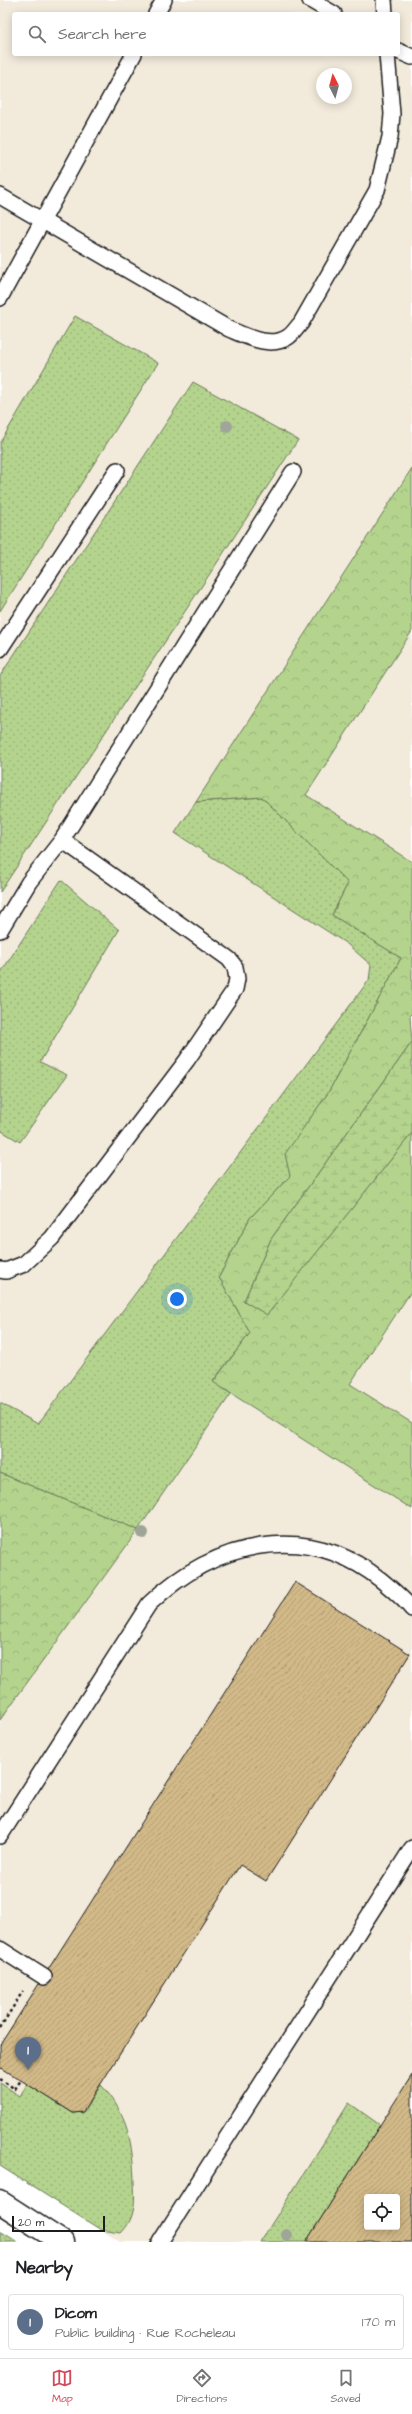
<!DOCTYPE html>
<meta charset="utf-8">
<style>
:root{--surface:#fff;--page:#f2f2f2;--text:#202124;--muted:#757577;--line:#e0e0e0;--accent:#d1495b}
body{margin:0;font-family:"Architects Daughter",sans-serif;background:var(--page);color:var(--text)}
.controls{position:absolute;right:12px;bottom:12px;display:grid;overflow:hidden;border-radius:4px;box-shadow:0 2px 10px #0003}
.controls button{width:36px;height:36px;display:grid;place-items:center;padding:0;border:0;border-bottom:1px solid var(--line);background:var(--surface);color:var(--text);font:20px sans-serif}
.compass{position:absolute;left:316px;top:68px;width:36px;height:36px;border-radius:50%;background:var(--surface);box-shadow:0 2px 10px #0003;rotate:354deg}
.scale{position:absolute;left:12px;bottom:10px;width:93px;box-sizing:border-box;padding-left:4px;border:2px solid #1c1c1c;border-top:0;font-size:11px;line-height:14px;white-space:nowrap;color:#1c1c1c;-webkit-text-stroke:3px #fff;paint-order:stroke}
.you{position:absolute;left:177px;top:1299px;width:14px;height:14px;margin:-10px;border:3px solid #fff;border-radius:50%;background:#1a73e8;box-shadow:0 0 0 6px #1a73e833}
.badge{display:grid;place-items:center;width:26px;height:26px;border-radius:50%;background:var(--accent);color:#fff;font-size:13px;font-weight:700}
.pin{position:absolute;translate:-50% -33px;filter:drop-shadow(0 1px 2px #0008)}
.pin::after{content:'';position:absolute;top:21px;width:14px;height:12px;background:inherit;clip-path:polygon(0 0,100% 0,50% 100%)}
.list{margin:0;padding:0;list-style:none}
h2{display:flex;justify-content:space-between;align-items:center;height:52px;margin:0;padding:0 16px;font-size:17px}
h2 small{font-size:13px;font-weight:400;color:var(--muted)}
.list li{display:grid;grid-template-columns:26px 1fr auto;gap:12px;align-items:center;box-sizing:border-box;height:56px;margin:0 8px 8px;padding:0 8px;border:1px solid var(--line);border-radius:4px}
.list b{display:block;font-size:15px;white-space:nowrap}
.list p{margin:0;font-size:13px;white-space:nowrap;color:var(--muted)}
.list em{font-size:13px;font-style:normal;color:var(--muted)}
.icon{flex:none;width:22px;height:22px;fill:none;stroke:currentColor;stroke-width:2;stroke-linecap:round;stroke-linejoin:round}
.map{position:relative;flex:none;width:412px;height:2242px;overflow:hidden}
.search{position:absolute;background:var(--surface);box-shadow:0 2px 10px #0003;left:12px;right:12px;top:12px;height:44px;display:flex;align-items:center;gap:10px;box-sizing:border-box;padding:0 14px;border-radius:4px;color:var(--muted);font-size:15px}
.sheet{height:116px;background:var(--surface)}
nav{display:flex;justify-content:space-around;align-items:center;box-sizing:border-box;height:56px;border-top:1px solid var(--line);background:var(--surface);font-size:11px;color:var(--muted)}
nav a{display:grid;justify-items:center;gap:2px}
nav .on{color:var(--accent)}
.map>svg:first-child{display:block}
.built{fill:#f2eadb;fill-rule:evenodd}
.grass{fill:url(#grass-dots);stroke:#687855}
.forest{fill:url(#forest-crowns);stroke:#687855}
.wetland{fill:url(#wetland-marsh);stroke:#687855}
.building{fill:url(#building-hatch);stroke:#1c1c1c;fill-rule:evenodd}
.lines{fill:none;stroke-linecap:round;stroke-linejoin:round}
.lane-casing{stroke:#1c1c1c;stroke-width:18}
.secondary-casing{stroke:#1c1c1c;stroke-width:25}
.path{stroke:#1c1c1c;stroke-width:2.5;stroke-dasharray:3 3;stroke-linecap:butt}
.lane{stroke:#fff;stroke-width:15}
.secondary{stroke:#fff;stroke-width:22}
.tree{fill:#9fa598}
</style>
<div class="map">
<svg width="412" height="2242" viewBox="0 0 412 2242">
<defs>
<pattern id="grass-dots" width="8" height="8" patternUnits="userSpaceOnUse"><rect width="8" height="8" fill="#b4d48e"/><path d="M2 2h.1M6 6h.1" fill="none" stroke="#9ab57a" stroke-width="1.8" stroke-linecap="round"/></pattern>
<pattern id="forest-crowns" width="20" height="18" patternUnits="userSpaceOnUse"><rect width="20" height="18" fill="#b4d48e"/><path d="M2 6a3 3 0 1 1 6 0M12 15a3 3 0 1 1 6 0" fill="none" stroke="#9ab57a"/></pattern>
<pattern id="wetland-marsh" width="20" height="14" patternUnits="userSpaceOnUse"><rect width="20" height="14" fill="#b4d48e"/><path d="M1 5h8M5 5V1M11 12h8M15 12V8" fill="none" stroke="#9ab57a"/></pattern>
<pattern id="building-hatch" width="6" height="6" patternUnits="userSpaceOnUse"><rect width="6" height="6" fill="#d2b988"/><path d="M-1 1l2-2M0 6l6-6M5 7l2-2" fill="none" stroke="#b49e75"/></pattern>
</defs>
<rect width="100%" height="100%" fill="#fff"/>
<filter id="ink" filterUnits="userSpaceOnUse"><feTurbulence type="fractalNoise" baseFrequency=".025" numOctaves="2"/><feDisplacementMap in="SourceGraphic" scale="8" xChannelSelector="R" yChannelSelector="G"/><feConvolveMatrix kernelMatrix="1 2 1 2 8 2 1 2 1" color-interpolation-filters="sRGB"/></filter>
<g filter="url(#ink)">
<!-- built -->
<path class="built" d="M0 0H412V468L176 833 347 944 371 965 369 980 38 1424 0 1403ZM14 14H398V54H14ZM322 74H346V98H322Z
M412 631V862L306 795Z
M412 1290V1423L350 1384Z
M231 1394 412 1509V2242H120L0 2166V1720L138 1530ZM367 2197H397V2227H367Z"/>
<!-- grass -->
<path class="grass" d="M75 316 158 363 0 611V443Z
M193 382 298 440 0 892V676Z
M262 797 348 883 332 915 401 958 328 1093 286 1154 290 1176 250 1218 219 1277 250 1333 213 1381 231 1394 138 1530 0 1473V1403L38 1424 369 980 371 965 347 944 175 833 196 802Z
M61 880 119 930 40 1062 67 1075 20 1142 0 1130V974Z
M0 2083 20 2096 27 2084 73 2113 83 2112 101 2085C128 2113 133 2145 134 2182 135 2201 136 2218 121 2233L101 2230 0 2166Z
M349 2103 380 2125 306 2242H260Z
M0 2231 18 2242H0Z"/>
<!-- forest -->
<path class="forest" d="M412 468V631L306 795 412 862V1014L410 1016 412 1042 271 1239 244 1301 267 1314 412 1133V1290L350 1384 412 1423V1509L213 1382 250 1333 219 1277 250 1218 290 1176 285 1154 328 1093 401 958 332 915 348 883 262 797 196 802Z
M0 1473 138 1530 0 1720Z"/>
<!-- wetland -->
<path class="wetland" d="M412 1042V1133L267 1315 244 1301 271 1239Z"/>
<!-- building -->
<path class="building" d="M295 1582 410 1654 266 1881 240 1865 83 2112 73 2113 0 2067V2045Z
M412 2075V2242H306L380 2125ZM367 2197H397V2227H367Z"/>
<g class="lines">
<defs>
<path id="lane" d="M310 0 334 14
M384 0 385 14
M156 14 164 0
M398 51 412 57
M0 196 229 329C246 336 270 349 288 337 293 334 297 327 301 323L377 190 390 137 392 114 387 54
M0 298 134 54
M0 649 117 470
M0 930 29 882 62 840 293 472
M0 1270 6 1271 24 1264 52 1238 187 1060 235 989 237 979 235 967 229 959 62 840
M0 1836 149 1604C215 1541 306 1520 381 1580 392 1589 403 1598 412 1609
M0 1949 44 1977
M160 2242 412 1848"/>
<path id="secondary" d="M0 2202 62 2242"/>
</defs>
<!-- lane casing -->
<use href="#lane" class="lane-casing"/>
<!-- secondary casing -->
<use href="#secondary" class="secondary-casing"/>
<!-- path -->
<path class="path" d="M0 2028 23 1991
M0 2079 15 2089 21 2080"/>
<!-- lane -->
<use href="#lane" class="lane"/>
<!-- secondary -->
<use href="#secondary" class="secondary"/>
</g>
<!-- trees -->
<g class="tree">
<circle cx="227" cy="426" r="6"/>
<circle cx="143" cy="1533" r="6"/>
<circle cx="287" cy="2235" r="6"/>
</g>
</g>
</svg>
<div class="controls">
<button><svg class="icon" aria-label="locate" viewBox="0 0 24 24"><circle cx="12" cy="12" r="6"/><path d="M12 2v4M12 18v4M2 12h4M18 12h4"/></svg></button>
</div>
<svg class="compass" viewBox="-18 -18 36 36"><path d="M0-13l5 13h-10z" fill="#e53935"/><path d="M0 13l5-13h-10z" fill="#757577"/></svg>
<div class="scale">20 m</div>
<div class="you"></div>
<div class="pin badge" style="left:28px;top:2070px;background:#5c6f8a">1</div>
<div class="search"><svg class="icon" aria-label="search" viewBox="0 0 24 24"><circle cx="10" cy="10" r="6"/><path d="M15 15l6 6"/></svg>Search here</div>
</div>
<section class="sheet">
<h2>Nearby<small></small></h2>
<ul class="list">
<li><span class="badge" style="background:#5c6f8a">1</span><div><b>Dicom</b><p>Public building · Rue Rocheleau</p></div><em>170 m</em></li>
</ul>
</section>
<nav>
<a class="on"><svg class="icon" aria-label="map" viewBox="0 0 24 24"><path d="M3 6l6-2 6 2 6-2v14l-6 2-6-2-6 2zM9 4v14M15 6v14"/></svg>Map</a>
<a><svg class="icon" aria-label="directions" viewBox="0 0 24 24"><path d="M12 3l9 9-9 9-9-9zM9 14v-3h6M13 9l2 2-2 2"/></svg>Directions</a>
<a><svg class="icon" aria-label="saved" viewBox="0 0 24 24"><path d="M7 4h10v16l-5-4-5 4z"/></svg>Saved</a>
</nav>
